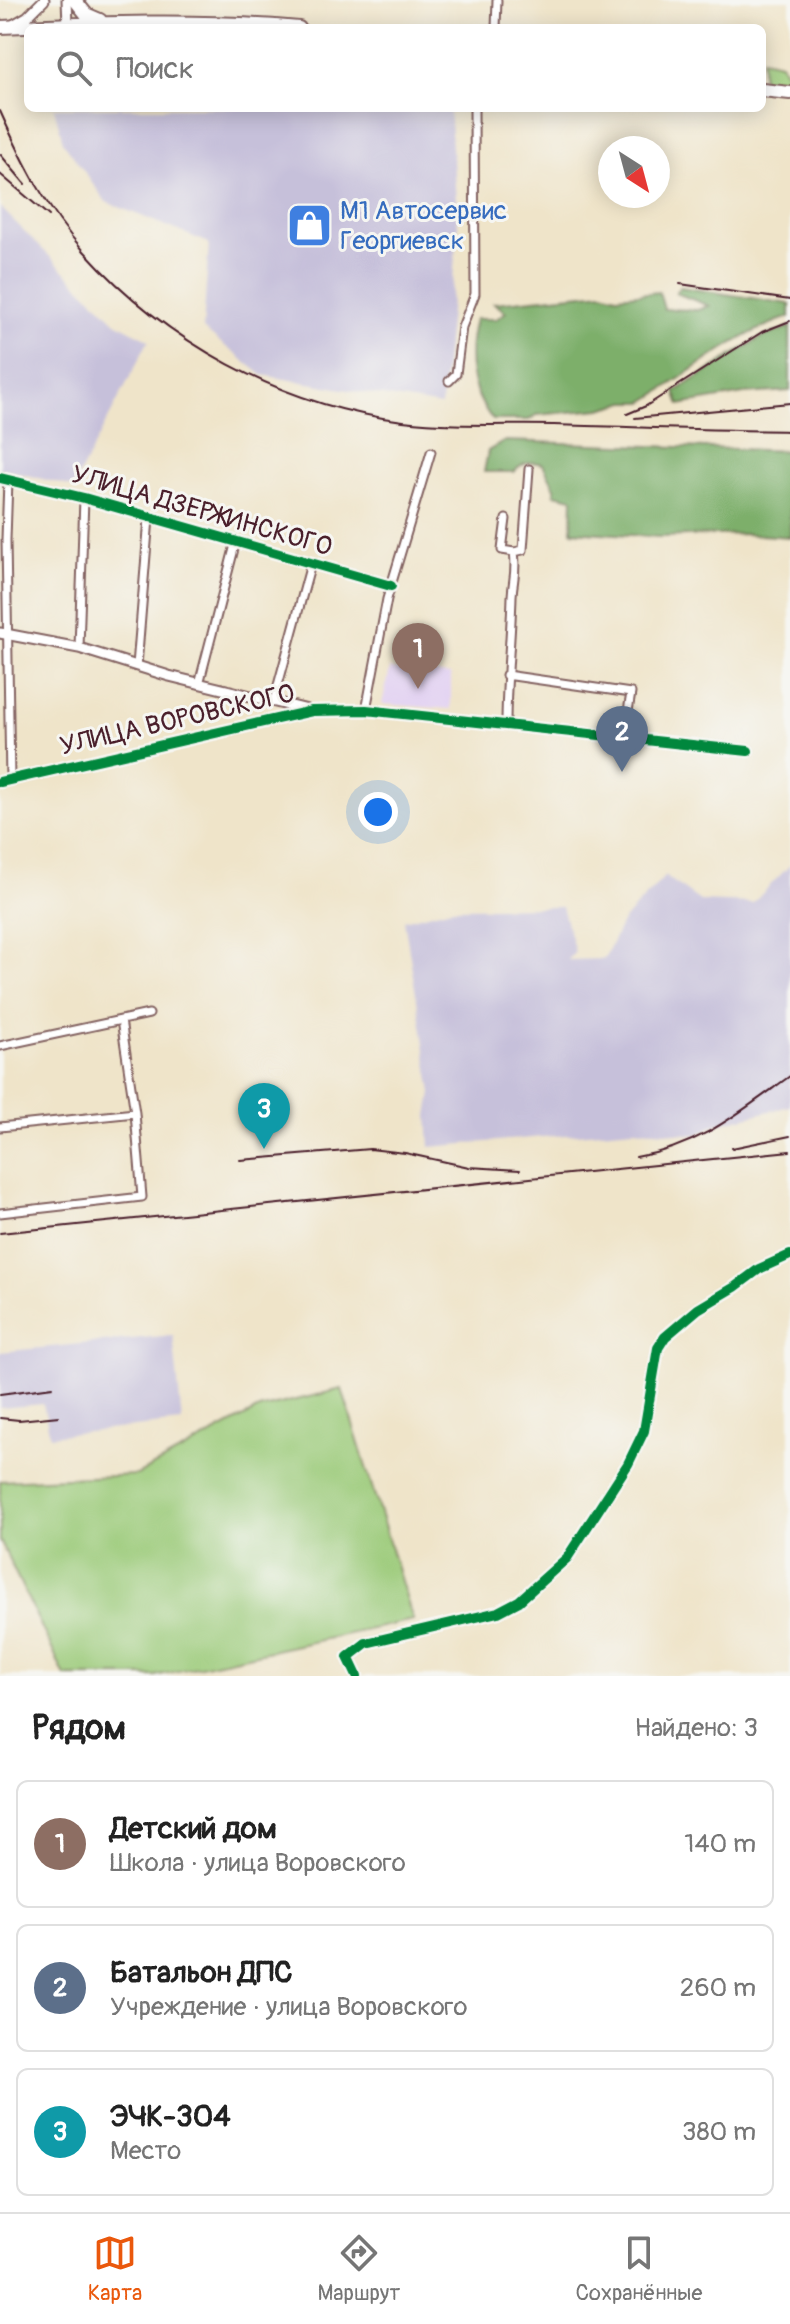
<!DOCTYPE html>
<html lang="ru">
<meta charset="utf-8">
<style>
:root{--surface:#fff;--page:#f2f2f2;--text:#222;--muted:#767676;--line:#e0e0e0;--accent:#ea580c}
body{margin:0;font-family:Pangolin,sans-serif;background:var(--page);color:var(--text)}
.compass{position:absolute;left:598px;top:136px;width:72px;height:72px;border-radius:50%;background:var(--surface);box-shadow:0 4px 20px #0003;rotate:144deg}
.you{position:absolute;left:378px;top:812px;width:28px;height:28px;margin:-20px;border:6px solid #fff;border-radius:50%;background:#1a73e8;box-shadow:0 0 0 12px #1a73e833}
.badge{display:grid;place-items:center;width:52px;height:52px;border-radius:50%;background:var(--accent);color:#fff;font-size:26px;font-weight:700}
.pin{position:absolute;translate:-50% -66px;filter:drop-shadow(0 2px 4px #0008)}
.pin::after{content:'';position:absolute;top:42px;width:28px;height:24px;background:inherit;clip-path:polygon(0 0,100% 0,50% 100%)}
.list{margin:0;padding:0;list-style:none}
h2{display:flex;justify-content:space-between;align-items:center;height:104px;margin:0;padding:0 32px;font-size:34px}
h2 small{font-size:26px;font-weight:400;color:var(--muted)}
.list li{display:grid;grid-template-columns:52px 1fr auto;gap:24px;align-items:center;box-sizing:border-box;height:128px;margin:0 16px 16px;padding:0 16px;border:2px solid var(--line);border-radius:12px}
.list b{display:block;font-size:30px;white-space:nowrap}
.list p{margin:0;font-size:26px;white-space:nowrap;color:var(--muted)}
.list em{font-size:26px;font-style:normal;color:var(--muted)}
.icon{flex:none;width:44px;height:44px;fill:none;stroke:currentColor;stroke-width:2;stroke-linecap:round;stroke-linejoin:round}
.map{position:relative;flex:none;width:790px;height:1676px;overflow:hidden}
.search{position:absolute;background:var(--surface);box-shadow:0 4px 20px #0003;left:24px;right:24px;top:24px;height:88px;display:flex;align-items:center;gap:20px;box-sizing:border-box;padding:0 28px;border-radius:12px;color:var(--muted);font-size:30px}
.sheet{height:536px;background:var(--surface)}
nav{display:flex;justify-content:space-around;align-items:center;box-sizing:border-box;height:112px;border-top:2px solid var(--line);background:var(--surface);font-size:22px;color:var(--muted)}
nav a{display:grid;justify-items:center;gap:4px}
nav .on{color:var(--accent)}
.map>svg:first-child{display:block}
.built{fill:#e3d3f2}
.industrial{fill:#c6c0da}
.green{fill:#9ccb7a;stroke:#737552;stroke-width:2}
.forest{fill:#7daf6a;stroke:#64674a;stroke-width:2}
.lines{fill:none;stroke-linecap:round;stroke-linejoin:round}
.minor-casing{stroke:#846462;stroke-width:11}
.tertiary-casing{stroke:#846462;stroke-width:13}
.primary-casing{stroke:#846462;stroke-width:16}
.minor{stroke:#fff;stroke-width:7}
.tertiary{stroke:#fff;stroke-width:9}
.primary{stroke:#fff;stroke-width:12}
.rail{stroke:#4a1f2b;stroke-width:2}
.cycleway-casing{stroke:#f6f6f2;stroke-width:15}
.cycleway{stroke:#00873e;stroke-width:10}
.labels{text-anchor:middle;stroke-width:6;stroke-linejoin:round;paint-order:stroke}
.shop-label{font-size:26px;fill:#366cbe;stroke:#f6f6f2;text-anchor:start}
.street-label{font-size:26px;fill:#4a1f2b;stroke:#f6f6f2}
</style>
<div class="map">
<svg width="790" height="1676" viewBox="0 0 790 1676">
<rect width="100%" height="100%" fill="#f6f6f2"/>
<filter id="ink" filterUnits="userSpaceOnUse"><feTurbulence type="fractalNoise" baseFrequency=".0125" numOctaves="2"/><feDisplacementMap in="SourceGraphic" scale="16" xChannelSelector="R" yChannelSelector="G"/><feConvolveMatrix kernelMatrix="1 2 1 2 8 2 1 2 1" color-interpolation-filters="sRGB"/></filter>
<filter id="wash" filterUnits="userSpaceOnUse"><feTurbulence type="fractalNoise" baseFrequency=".006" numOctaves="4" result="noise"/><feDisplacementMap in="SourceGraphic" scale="32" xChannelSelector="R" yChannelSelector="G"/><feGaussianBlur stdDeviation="1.8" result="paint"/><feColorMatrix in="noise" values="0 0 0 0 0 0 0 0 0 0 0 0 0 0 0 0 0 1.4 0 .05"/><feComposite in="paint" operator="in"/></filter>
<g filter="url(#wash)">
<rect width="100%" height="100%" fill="#efe4c9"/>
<!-- built -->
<path class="built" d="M390 669 451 675V709L382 704Z"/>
<!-- industrial -->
<path class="industrial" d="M54 108H449L458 226 441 406 262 375 203 329 209 243 106 202 63 142Z
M0 207 116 322 149 340 73 487 0 468Z
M790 865V1106L714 1125 697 1135 634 1129 430 1147 428 1115 432 1093 404 920 451 908 562 907 575 952 568 960 604 959 623 921 665 876 700 901 753 903Z
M173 1335 182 1422 50 1436 43 1404 0 1408V1352Z"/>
<!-- green -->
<path class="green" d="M762 59 780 63 790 79V84L762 80Z
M342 1389 413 1620 155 1676H65L0 1541V1481L137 1475 259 1409Z"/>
<!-- forest -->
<path class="forest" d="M680 287 790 304V317C737 333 691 373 644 402H626L601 409 537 415 529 420H493C469 391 466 355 475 319H496L506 312 494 303 603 292 617 296 659 292 664 309 697 310 709 306 676 293Z
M790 327V391L744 394 680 405 675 392 760 338Z
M505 441 790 451V537L744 534 660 537 572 531 573 498 554 494 555 488 543 464C531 461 523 462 514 472H484L488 451Z"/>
</g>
<g filter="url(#ink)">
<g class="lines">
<defs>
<path id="minor" d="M496 28 497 0
M449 381 456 374 462 327 475 294 474 108
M8 480 6 540 10 780
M506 519 502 550 514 552
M79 648 84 498
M137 666 149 518
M506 675 631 693 624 736
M199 684 236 541
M274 700 311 564
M366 710 387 599 431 452
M312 711 366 710 748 751
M506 724C506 681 511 639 512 596 513 578 517 572 514 552L523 550 529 469
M0 1046 149 1014
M0 1127 135 1113
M0 1213 142 1197 135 1113 121 1020
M357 1676 348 1657 366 1643 498 1612 519 1601 567 1558 628 1464 644 1431 658 1348 665 1337 698 1309 735 1287 759 1269 790 1255"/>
<path id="tertiary" d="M67 0 68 24
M13 25 27 17 44 0
M0 478 84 498 391 586
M0 633 79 648 169 676 312 711
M0 782 309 712"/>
<path id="primary" d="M75 0 86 14 100 20
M0 27C100 23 199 19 299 28
M762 90 790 93"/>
</defs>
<!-- minor casing -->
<use href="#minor" class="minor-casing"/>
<!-- tertiary casing -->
<use href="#tertiary" class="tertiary-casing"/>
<!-- primary casing -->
<use href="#primary" class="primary-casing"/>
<!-- minor -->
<use href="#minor" class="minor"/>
<!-- tertiary -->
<use href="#tertiary" class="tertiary"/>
<!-- primary -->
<use href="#primary" class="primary"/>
<!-- rail -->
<path class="rail" d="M0 111C22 160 47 211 84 251 166 342 280 405 403 421 453 427 504 424 554 425 633 427 711 430 790 431
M0 154 25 184
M0 174 49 216
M680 284 790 300
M627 414 646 406 762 332 790 321
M635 418 790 403
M732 1148 790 1136
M636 1157C699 1147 740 1112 790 1076
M240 1160 370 1149 405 1153 469 1167 520 1170
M0 1233 790 1151
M0 1394 53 1387
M0 1418 19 1420 59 1416"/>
<defs>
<path id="cycleway" d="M0 478 84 498 391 586
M0 782 312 711 366 710 748 751
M357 1676 348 1657 366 1643 498 1612 519 1601 567 1558 628 1464 644 1431 658 1348 665 1337 698 1309 735 1287 759 1269 790 1255"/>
</defs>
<!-- cycleway casing -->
<use href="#cycleway" class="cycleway-casing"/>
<!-- cycleway -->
<use href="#cycleway" class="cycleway"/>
</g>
</g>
<!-- icons -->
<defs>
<symbol id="shop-square" viewBox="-11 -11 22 22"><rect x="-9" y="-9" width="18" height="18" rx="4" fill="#3f7fe0" stroke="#f6f6f2"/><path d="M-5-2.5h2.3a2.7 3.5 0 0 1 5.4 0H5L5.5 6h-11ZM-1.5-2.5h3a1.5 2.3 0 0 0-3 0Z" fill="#fff"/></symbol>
</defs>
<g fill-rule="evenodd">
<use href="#shop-square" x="284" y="200" width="51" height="51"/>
</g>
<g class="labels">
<!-- shop labels -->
<g class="shop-label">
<text x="340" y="219">М1 Автосервис<tspan x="340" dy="30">Георгиевск</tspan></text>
</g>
<!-- street labels -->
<g class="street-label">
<text transform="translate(202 510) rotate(16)" y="9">УЛИЦА ДЗЕРЖИНСКОГО</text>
<text transform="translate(177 719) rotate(-13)" y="9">УЛИЦА ВОРОВСКОГО</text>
</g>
</g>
</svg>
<svg class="compass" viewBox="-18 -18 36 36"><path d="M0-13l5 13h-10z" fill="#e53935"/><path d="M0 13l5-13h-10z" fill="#767676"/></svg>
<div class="you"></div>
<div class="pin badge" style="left:418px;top:689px;background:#8d6e63">1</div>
<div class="pin badge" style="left:622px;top:772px;background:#5c6f8a">2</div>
<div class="pin badge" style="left:264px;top:1149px;background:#0f9aa8">3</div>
<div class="search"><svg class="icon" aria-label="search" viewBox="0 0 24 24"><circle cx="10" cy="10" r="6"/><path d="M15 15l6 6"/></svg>Поиск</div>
</div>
<section class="sheet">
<h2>Рядом<small>Найдено: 3</small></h2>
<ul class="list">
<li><span class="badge" style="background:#8d6e63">1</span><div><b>Детский дом</b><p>Школа · улица Воровского</p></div><em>140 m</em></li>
<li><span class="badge" style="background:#5c6f8a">2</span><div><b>Батальон ДПС</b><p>Учреждение · улица Воровского</p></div><em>260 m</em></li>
<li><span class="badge" style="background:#0f9aa8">3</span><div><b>ЭЧК-304</b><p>Место</p></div><em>380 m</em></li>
</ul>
</section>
<nav>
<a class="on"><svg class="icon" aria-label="map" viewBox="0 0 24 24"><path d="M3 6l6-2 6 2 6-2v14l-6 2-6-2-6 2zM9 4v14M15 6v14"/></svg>Карта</a>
<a><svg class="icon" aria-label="directions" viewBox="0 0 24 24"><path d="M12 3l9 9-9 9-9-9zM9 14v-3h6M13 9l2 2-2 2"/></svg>Маршрут</a>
<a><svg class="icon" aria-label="saved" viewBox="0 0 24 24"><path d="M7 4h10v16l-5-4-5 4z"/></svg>Сохранённые</a>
</nav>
